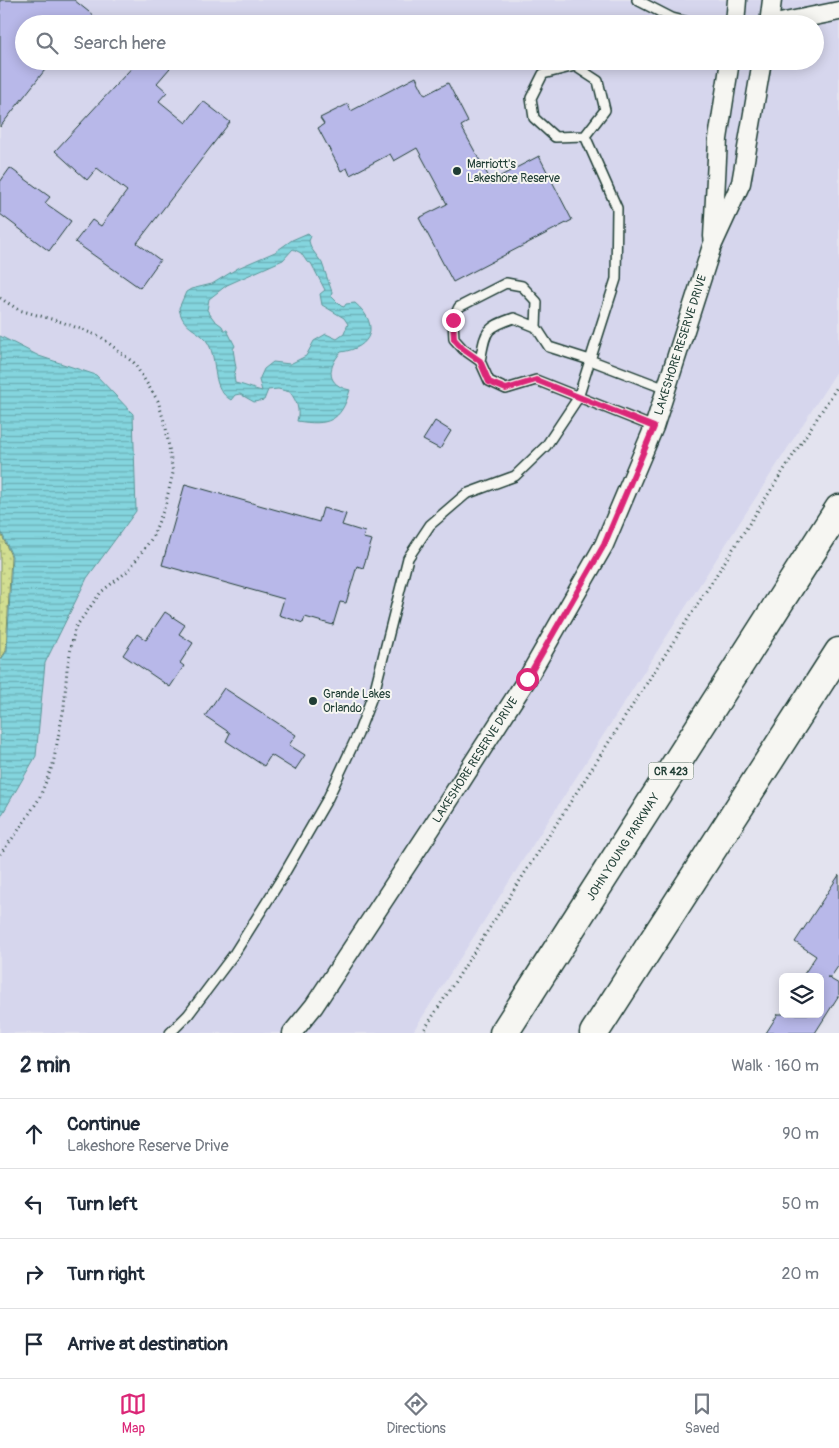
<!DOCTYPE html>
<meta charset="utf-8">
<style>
:root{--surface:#fff;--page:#f2f2f3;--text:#1f2937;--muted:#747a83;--line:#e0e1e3;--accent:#db2777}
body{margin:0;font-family:Pangolin,sans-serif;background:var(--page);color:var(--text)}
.controls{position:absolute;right:15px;bottom:15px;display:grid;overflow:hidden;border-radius:8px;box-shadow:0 2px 12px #0003}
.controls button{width:45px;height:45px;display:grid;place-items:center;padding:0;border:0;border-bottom:1px solid var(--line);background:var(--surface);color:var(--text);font:25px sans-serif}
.stop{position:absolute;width:15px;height:15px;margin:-11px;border:4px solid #db2777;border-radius:50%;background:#fff}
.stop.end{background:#db2777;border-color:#fff;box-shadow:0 1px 5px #0008}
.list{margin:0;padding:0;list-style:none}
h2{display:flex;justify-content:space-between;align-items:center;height:65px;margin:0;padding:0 20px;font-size:21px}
h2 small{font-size:16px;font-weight:400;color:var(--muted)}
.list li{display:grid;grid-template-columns:32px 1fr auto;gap:15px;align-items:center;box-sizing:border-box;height:70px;padding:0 20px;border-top:1px solid var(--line)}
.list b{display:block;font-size:19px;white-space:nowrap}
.list p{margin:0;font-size:16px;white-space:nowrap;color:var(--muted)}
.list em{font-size:16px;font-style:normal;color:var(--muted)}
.icon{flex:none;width:28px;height:28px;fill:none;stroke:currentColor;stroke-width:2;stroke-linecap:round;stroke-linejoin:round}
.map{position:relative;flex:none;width:839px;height:1033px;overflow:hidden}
.search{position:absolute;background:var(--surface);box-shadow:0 2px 12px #0003;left:15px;right:15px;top:15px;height:55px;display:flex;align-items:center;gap:12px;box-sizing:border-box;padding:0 18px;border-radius:28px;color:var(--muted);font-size:19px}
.sheet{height:345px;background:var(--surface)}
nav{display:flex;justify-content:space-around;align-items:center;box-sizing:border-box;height:70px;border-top:1px solid var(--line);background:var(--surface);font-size:14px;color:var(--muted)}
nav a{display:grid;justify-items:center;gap:2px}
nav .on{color:var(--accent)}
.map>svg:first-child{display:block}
.built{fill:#d6d6ed;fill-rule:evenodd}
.grass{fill:url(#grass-dots);stroke:#788e62}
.water{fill:url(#water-rules);stroke:#5c989a;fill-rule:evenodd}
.building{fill:#b8b8e9;stroke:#1f3d34}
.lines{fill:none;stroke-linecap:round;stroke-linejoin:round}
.lane-casing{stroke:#1f3d34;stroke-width:12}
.street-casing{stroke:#1f3d34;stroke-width:21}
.highway-casing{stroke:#1f3d34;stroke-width:31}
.path{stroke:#1f3d34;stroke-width:3;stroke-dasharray:1 4;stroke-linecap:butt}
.lane{stroke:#f6f6f2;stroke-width:9}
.street{stroke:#f6f6f2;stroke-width:18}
.highway{stroke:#f6f6f2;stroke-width:28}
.route{stroke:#db2777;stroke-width:6}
.poi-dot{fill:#1f3d34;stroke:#f6f6f2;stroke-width:2}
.labels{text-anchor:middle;stroke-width:4;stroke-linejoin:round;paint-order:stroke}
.shield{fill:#f6f6f2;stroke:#60746d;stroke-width:1}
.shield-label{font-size:11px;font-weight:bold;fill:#1f3d34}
.poi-label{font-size:12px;fill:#1f3d34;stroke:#f6f6f2;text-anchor:start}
.street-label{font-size:12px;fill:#1f3d34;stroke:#f6f6f2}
</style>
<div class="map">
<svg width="839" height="1033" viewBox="0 0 839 1033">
<defs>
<pattern id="grass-dots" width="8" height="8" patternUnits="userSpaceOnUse" patternTransform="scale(1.25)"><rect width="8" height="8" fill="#d2de91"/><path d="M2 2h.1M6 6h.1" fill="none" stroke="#b4bf7e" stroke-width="1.8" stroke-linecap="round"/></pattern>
<pattern id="water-rules" width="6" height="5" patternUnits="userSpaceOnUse" patternTransform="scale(1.25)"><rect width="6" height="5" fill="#84d5de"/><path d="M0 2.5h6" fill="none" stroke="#6baeb5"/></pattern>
</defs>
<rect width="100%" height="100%" fill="#e3e3ef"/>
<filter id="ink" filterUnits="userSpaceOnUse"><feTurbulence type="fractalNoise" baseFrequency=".02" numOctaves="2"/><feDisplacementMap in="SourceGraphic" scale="10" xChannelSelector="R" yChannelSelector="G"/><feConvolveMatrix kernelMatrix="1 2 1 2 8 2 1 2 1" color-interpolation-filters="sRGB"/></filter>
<g filter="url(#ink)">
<!-- built -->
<path class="built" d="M0 0H839V368L412 1033H0ZM24 24H815V61H24Z"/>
<!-- grass -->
<path class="grass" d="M0 531 11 556 6 651 0 660Z"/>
<!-- water -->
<path class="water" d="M308 233 311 236 309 241 311 248 322 263 332 292 331 296 341 306 344 307 346 304 355 303C380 324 373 348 341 352 327 368 326 385 350 390 341 422 328 426 297 421 300 409 297 402 290 392L278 389 268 390 264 400 254 402 240 394 235 395 231 400C211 388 218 366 210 347 202 328 183 332 179 308L186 292 191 289 212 284 238 268 275 252 292 240ZM293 249 301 253 307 262 311 263 325 290 320 294 322 305 344 318 348 324 344 334 337 339 326 334 314 341 306 356 290 364 273 362 264 369 259 380 262 391C253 389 245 385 235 383L234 375 236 368 233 349 235 346 227 330H224L222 326 214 320 207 310 209 299 227 285 283 260Z
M0 336 39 356 96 375 133 414 136 511 87 578 45 663 36 756 0 818V661L7 651 12 556 0 529Z"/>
<!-- building -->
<path class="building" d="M0 0H74L104 24H24V61H52L0 127Z
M138 61H176L157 83 167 92 159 101 186 123 203 101 230 122 137 243 160 260 140 288 75 242 92 220 101 226 127 191 97 168 87 180 55 151Z
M416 77 425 95 448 83 468 122 461 126 491 181 539 156 572 220 453 282 419 218 447 204 417 148 394 161 390 154 350 175 347 168 341 171 318 128 324 124 320 118 348 104 351 111Z
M10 168 50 197 45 203 71 221 49 251 0 214V182Z
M435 421 451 431 440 449 423 440Z
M185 484 319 522 323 508 346 514 342 525 365 532 363 538 372 540 363 568 357 566 346 603 340 602 333 625 305 617 303 623 279 615 284 599 162 565Z
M165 612 185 625 179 634 193 643 180 663 184 666 170 687 123 655 137 634 146 640Z
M224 688 296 735 289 745 305 755 295 770 271 755 264 766 226 741 230 733 205 716Z
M839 875V965L831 977H827L839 984V995L815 1033H766L778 1014H820V977H802L816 956 795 942Z"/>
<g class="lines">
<defs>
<path id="lane" d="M637 0 672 18 696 24
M575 66 598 81 605 110 585 136 555 137 534 118 531 98 543 74Z
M480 361C486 331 484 328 514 318L536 327
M654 427 536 380 506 389 489 381 480 361 463 349 454 339 453 320 459 307 506 283 522 286 537 302 536 327 549 347 590 360 666 389
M170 1033 188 1015 234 954 280 881 328 798 358 734 375 689 408 558 430 525 466 494 515 476 546 446 578 398 616 279 617 208 585 136"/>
<g id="street">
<path d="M735 24 737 0"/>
<path d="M769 24 772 0"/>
<path d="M775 24 839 11"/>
<path d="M713 237 718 139 730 61"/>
<path id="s1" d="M292 1033 314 1006 430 830 527 679 604 545 654 427 712 246 741 183 762 61"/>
</g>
<g id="highway">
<path id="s2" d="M504 1033 839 509"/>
<path d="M594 1033 839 652"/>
</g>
</defs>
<!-- lane casing -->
<use href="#lane" class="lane-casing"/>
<!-- street casing -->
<use href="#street" class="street-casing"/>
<!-- highway casing -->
<use href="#highway" class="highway-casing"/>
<!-- path -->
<path class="path" d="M0 298 19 310 62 322 101 337 134 363 158 401 166 428 173 473 165 506 152 538 129 570 101 592 75 628 67 669 64 707 53 764 39 799 16 834 0 854
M422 1033 839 384"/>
<!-- lane -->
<use href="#lane" class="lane"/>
<!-- street -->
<use href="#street" class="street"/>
<!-- highway -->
<use href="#highway" class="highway"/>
</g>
</g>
<g class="lines" filter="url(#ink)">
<!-- route -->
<path class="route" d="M453 320 454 339 463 349 480 361 489 382 506 389 536 380 654 427 604 545 527 679"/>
</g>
<!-- markers -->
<g class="poi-dot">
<circle cx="457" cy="171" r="5"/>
<circle cx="313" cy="701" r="5"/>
</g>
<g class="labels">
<!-- shield labels -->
<rect class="shield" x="648.5" y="762.5" width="45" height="17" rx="4"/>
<g class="shield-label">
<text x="671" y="775">CR 423</text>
</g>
<!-- poi labels -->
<g class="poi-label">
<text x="467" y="168">Marriott's<tspan x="467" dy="14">Lakeshore Reserve</tspan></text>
<text x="323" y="698">Grande Lakes<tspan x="323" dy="14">Orlando</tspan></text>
</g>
<!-- street labels -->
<g class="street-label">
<text dy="4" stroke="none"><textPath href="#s1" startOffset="794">LAKESHORE RESERVE DRIVE</textPath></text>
<text dy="4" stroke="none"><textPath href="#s1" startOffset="329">LAKESHORE RESERVE DRIVE</textPath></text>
<text dy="4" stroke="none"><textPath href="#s2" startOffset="221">JOHN YOUNG PARKWAY</textPath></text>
</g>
</g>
</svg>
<div class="controls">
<button><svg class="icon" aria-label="layers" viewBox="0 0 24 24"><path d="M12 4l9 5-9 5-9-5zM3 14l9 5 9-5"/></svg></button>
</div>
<div class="stop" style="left:527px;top:679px"></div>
<div class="stop end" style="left:453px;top:320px"></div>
<div class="search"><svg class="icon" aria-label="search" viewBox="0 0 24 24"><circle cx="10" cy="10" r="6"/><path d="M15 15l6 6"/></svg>Search here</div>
</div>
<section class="sheet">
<h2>2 min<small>Walk · 160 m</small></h2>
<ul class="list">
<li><svg class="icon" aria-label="ahead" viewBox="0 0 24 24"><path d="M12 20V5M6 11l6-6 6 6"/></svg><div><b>Continue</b><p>Lakeshore Reserve Drive</p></div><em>90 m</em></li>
<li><svg class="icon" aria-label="left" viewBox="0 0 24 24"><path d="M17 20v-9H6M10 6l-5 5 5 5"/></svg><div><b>Turn left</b></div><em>50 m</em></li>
<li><svg class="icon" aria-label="right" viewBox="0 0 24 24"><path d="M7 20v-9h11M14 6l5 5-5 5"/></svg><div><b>Turn right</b></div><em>20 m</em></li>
<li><svg class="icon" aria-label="arrive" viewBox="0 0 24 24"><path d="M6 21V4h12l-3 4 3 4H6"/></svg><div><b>Arrive at destination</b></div></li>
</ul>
</section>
<nav>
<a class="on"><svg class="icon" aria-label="map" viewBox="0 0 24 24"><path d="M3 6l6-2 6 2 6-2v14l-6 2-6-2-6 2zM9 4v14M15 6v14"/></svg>Map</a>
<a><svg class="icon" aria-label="directions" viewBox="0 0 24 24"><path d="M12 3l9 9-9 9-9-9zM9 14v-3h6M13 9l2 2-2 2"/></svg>Directions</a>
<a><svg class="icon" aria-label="saved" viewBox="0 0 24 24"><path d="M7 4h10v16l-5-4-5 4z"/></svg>Saved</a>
</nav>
